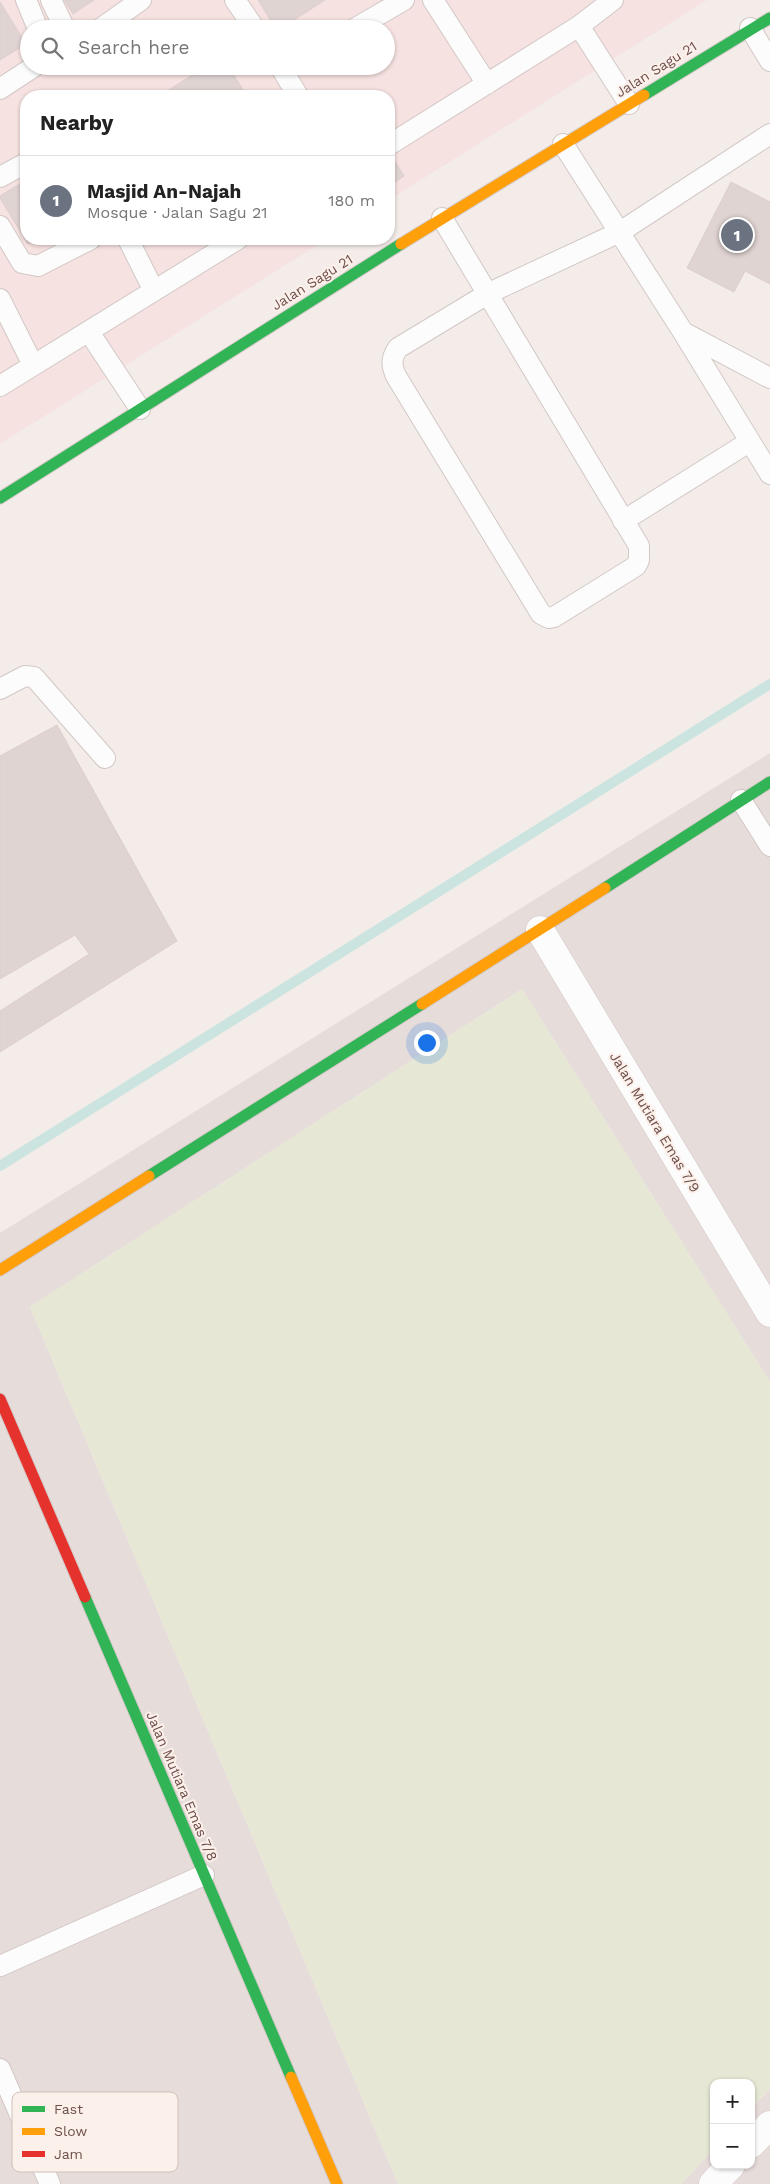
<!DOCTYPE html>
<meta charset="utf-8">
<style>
:root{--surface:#fff;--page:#f6f6f6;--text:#222;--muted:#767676;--line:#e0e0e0;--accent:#9d8684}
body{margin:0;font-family:"Work Sans",sans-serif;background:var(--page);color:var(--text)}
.controls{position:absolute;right:15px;bottom:15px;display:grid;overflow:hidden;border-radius:10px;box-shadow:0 1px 4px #0004}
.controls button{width:45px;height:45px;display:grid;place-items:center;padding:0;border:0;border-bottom:1px solid var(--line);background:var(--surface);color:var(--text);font:25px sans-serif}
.you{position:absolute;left:426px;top:1042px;width:18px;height:18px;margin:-12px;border:4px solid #fff;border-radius:50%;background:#1a73e8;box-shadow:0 0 0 8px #1a73e833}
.badge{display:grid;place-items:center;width:32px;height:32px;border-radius:50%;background:var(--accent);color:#fff;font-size:16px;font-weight:700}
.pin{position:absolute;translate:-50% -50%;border:2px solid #fff;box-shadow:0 1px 5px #0006}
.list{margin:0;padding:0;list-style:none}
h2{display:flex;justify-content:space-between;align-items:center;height:65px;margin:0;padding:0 20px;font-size:21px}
h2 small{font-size:16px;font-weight:400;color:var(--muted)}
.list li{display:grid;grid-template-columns:32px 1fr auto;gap:15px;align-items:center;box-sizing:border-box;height:90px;padding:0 20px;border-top:1px solid var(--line)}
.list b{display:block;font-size:19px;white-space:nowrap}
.list p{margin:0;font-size:16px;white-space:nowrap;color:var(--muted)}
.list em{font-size:16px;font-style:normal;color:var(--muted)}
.icon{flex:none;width:28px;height:28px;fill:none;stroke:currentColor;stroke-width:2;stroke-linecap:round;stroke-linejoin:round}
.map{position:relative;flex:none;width:770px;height:2184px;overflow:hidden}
.search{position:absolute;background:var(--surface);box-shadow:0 1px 4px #0004;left:20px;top:20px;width:375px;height:55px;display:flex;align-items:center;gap:12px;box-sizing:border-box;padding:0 18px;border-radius:28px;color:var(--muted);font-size:19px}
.panel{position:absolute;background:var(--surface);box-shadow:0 1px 4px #0004;left:20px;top:90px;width:375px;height:155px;border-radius:20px}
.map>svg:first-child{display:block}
.commercial{fill:#f6e2e0;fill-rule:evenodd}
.industrial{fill:#e6dcda}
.green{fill:#e6e8d5}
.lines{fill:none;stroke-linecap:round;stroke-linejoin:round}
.stream{stroke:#cce4df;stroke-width:10}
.building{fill:#e0d4d2;stroke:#dccecc}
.lane-casing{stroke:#d2c8c6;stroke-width:22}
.street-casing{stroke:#d2c8c6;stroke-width:29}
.fast-casing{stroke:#d3c8c6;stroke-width:13}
.slow-casing{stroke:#d3c8c6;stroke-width:13}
.jam-casing{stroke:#d3c8c6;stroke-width:13}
.lane{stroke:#fdfcfc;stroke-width:20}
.street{stroke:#fdfcfc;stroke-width:28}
.fast{stroke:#30b455;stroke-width:11}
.slow{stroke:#ff9f0a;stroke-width:11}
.jam{stroke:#e5322d;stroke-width:11}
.labels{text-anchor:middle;stroke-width:4;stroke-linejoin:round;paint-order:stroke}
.street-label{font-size:14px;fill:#6e4f4d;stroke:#fcf0ea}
.key{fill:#fcf0ea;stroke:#d1c0bb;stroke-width:1}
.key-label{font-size:14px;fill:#6e4f4d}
</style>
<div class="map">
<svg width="770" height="2184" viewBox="0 0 770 2184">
<rect width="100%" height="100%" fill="#f4ece9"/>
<!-- commercial -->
<path class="commercial" d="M0 0H707L389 200V96H26V239H327L0 444ZM29 29H386V66H29Z"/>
<!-- industrial -->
<path class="industrial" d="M770 753V1382L522 989 30 1307 398 2184H0V1233Z
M770 2089V2184H681L714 2149V2165H751V2109Z"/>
<!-- green -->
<path class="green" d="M522 989 770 1382V2089L751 2109V2083H714V2149L681 2184H398L30 1307Z"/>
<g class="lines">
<!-- stream -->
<path class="stream" d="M0 1166 770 684"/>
</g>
<!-- building -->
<path class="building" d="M64 0H94L73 14Z
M258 0H325L280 29H276Z
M0 2 26 44 0 60Z
M207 66H228L247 96H159Z
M394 160 404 176 389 186V163Z
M26 180V239H37L28 244 0 198V196Z
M731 182 770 202V284L745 271 734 292 687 268Z
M57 725 177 941 0 1052V1011L89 954 75 935 0 979V756Z"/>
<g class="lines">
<defs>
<path id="lane" d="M26 0 38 29
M51 0 65 29
M235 0 255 29
M433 0 487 84
M579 26 629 104
M750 28 770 61
M100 29 141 0
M354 29 404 0
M280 66 298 96
M0 89 35 66
M563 144 683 332 770 474
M389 145 579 26 613 0
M0 177 26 163
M442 218 639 546V560L636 566 554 617 549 618 541 614 396 376C391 365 391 358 398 348L489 293 620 232 770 134
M0 226 22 263 38 266 91 239
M128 239 154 291
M0 299 33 365
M89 332 140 409
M683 332 770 378
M0 386 238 239
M623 521 749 442
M0 689 25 676 34 677 105 758
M741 800 770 846
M0 1966 204 1875
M0 2069 50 2184"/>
<path id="street" d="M540 930 770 1313
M751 2144 770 2125
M713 2184 731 2165"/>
<path id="fast" d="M644 95 770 18
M0 498 401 244
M605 888 770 782
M149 1176 422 1004
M85 1597 291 2077"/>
<path id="slow" d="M401 244 644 95
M422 1004 605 888
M0 1270 149 1176
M291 2077 337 2184"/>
<path id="jam" d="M0 1399 85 1597"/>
</defs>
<!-- lane casing -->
<use href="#lane" class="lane-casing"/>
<!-- street casing -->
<use href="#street" class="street-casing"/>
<!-- fast casing -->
<use href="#fast" class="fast-casing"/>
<!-- slow casing -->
<use href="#slow" class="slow-casing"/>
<!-- jam casing -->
<use href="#jam" class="jam-casing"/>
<!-- lane -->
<use href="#lane" class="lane"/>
<!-- street -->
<use href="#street" class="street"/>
<!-- fast -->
<use href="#fast" class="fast"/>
<!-- slow -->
<use href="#slow" class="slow"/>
<!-- jam -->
<use href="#jam" class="jam"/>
</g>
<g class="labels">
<!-- street labels -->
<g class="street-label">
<text transform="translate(656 69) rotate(-32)" y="5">Jalan Sagu 21</text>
<text transform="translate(312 282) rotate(-32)" y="5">Jalan Sagu 21</text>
<text transform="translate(655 1122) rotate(59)" y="5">Jalan Mutiara Emas 7/9</text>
<text transform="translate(182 1786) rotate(67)" y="5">Jalan Mutiara Emas 7/8</text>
</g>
</g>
<!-- legend -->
<rect x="12" y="2092" width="166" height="80" rx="8" class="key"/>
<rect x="22" y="2106" width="23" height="6" fill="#30b455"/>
<rect x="22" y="2128" width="23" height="7" fill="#ff9f0a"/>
<rect x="22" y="2151" width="23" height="6" fill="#e5322d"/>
<g class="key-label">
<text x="54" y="2114">Fast</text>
<text x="54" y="2136">Slow</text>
<text x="54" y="2159">Jam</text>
</g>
</svg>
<div class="controls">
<button>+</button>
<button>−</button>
</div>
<div class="you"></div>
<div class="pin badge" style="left:737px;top:235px;background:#6b7280">1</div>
<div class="search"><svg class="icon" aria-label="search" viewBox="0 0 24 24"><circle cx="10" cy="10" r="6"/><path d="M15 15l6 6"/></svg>Search here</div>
<section class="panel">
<h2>Nearby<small></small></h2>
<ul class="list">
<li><span class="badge" style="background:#6b7280">1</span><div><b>Masjid An-Najah</b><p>Mosque · Jalan Sagu 21</p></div><em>180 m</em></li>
</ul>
</section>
</div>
